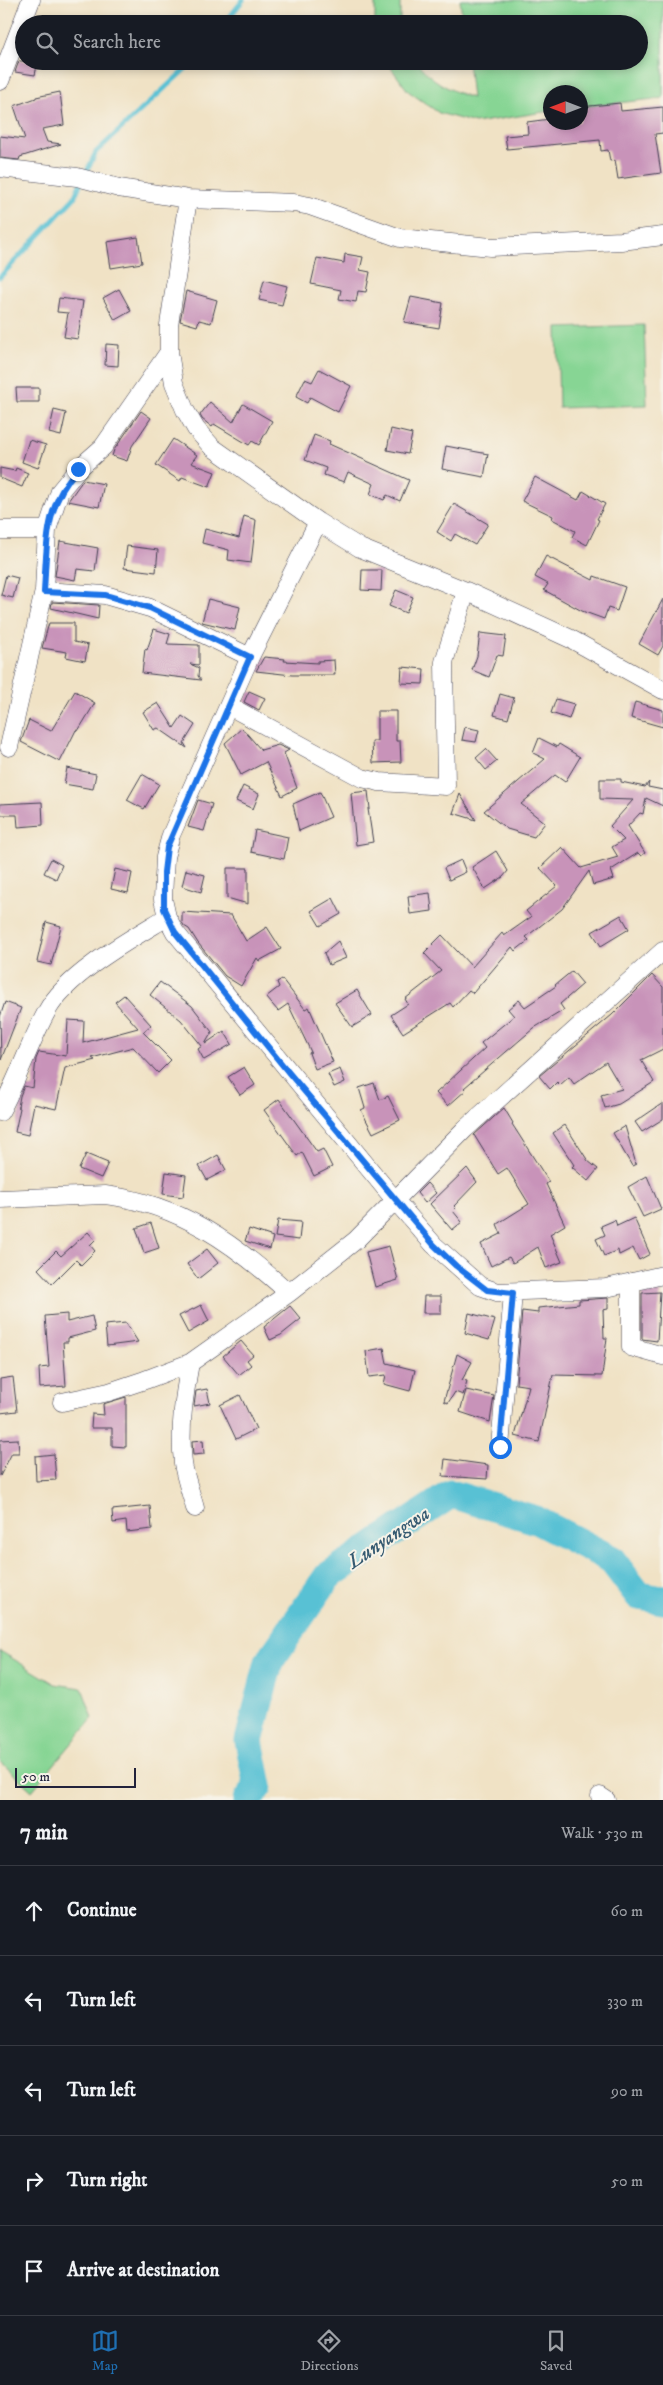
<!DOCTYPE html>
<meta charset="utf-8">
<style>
:root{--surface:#171b24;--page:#20242c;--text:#f1f3f6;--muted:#9ea1a6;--line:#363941;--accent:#1f6fb2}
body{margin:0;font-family:"IM FELL DW Pica",serif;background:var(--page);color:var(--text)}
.compass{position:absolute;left:543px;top:85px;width:45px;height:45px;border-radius:50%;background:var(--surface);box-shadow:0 2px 8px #0003;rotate:270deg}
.scale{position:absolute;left:15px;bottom:12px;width:121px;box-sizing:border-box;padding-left:5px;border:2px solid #22223b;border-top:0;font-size:14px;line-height:18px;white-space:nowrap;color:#22223b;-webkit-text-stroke:4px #f7f3e8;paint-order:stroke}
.stop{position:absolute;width:15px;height:15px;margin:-11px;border:4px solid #1a73e8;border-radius:50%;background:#fff}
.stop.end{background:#1a73e8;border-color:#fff;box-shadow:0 1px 5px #0008}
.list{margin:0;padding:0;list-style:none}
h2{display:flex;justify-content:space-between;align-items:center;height:65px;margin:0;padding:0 20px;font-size:21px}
h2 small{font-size:16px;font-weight:400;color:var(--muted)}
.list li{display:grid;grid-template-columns:32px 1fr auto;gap:15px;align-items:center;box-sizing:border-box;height:90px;padding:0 20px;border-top:1px solid var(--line)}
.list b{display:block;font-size:19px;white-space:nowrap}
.list em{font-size:16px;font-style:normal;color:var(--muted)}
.icon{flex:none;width:28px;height:28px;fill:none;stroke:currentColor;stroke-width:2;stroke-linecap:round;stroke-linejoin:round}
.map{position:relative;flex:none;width:663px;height:1800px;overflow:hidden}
.search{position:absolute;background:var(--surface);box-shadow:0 2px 8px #0003;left:15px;right:15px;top:15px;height:55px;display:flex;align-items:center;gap:12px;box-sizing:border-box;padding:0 18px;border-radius:28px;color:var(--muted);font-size:19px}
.sheet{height:515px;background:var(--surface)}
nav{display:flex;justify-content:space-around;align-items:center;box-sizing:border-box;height:70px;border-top:1px solid var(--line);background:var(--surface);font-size:14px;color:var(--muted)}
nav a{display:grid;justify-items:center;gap:2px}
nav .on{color:var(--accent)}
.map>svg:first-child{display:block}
.green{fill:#87d594;stroke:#547c68}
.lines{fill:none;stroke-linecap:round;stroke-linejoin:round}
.stream{stroke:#58c1d4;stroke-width:5}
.river{stroke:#58c1d4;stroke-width:29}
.building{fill:#c893b9}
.street-casing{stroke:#413f50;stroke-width:19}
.street{stroke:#fff;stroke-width:18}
.route{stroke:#1a73e8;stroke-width:6}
.labels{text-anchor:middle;stroke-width:4;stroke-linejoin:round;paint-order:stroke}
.water-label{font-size:20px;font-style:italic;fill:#355a71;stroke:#f7f3e8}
</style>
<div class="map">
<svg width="663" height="1800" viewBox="0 0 663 1800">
<rect width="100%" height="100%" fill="#f7f3e8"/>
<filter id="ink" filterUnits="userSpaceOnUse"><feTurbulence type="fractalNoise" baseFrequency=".02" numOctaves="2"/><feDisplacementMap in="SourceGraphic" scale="10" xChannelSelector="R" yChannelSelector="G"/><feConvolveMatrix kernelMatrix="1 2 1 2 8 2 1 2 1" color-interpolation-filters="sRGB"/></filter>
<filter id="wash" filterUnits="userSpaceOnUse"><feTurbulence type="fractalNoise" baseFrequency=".0096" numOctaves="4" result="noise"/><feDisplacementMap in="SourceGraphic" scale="20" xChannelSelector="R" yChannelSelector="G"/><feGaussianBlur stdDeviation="1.12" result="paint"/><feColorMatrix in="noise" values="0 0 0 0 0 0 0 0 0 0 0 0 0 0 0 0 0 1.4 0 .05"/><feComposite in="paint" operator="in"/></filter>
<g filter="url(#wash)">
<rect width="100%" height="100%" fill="#f0e2c5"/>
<!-- green -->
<path class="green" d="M375 0H400V24H375Z
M460 0H663V98L581 107 580 92H550V111L475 123 439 113 408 91 386 61H416C431 81 449 90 472 98L468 61H639V24H463Z
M644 325 647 405 559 408 557 328Z
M0 1651 55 1684 82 1688 93 1718 32 1791 0 1761Z"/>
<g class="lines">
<!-- stream -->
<path class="stream" d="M224 24 243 0
M85 175 96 152 194 61
M0 277 74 198 81 182"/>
<!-- river -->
<path class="river" d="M248 1800 258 1786 249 1741 269 1662 328 1576 451 1494 536 1520 611 1559 639 1596 663 1600"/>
</g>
<g id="blocks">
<!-- building -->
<path class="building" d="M19 61H38L35 75 15 72Z
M60 92 64 125 42 129 47 142 61 144 20 157 19 160 0 158V136L25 139 14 106 36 98V97Z
M620 103 621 111 663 107V133L655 134 661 173 618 179 615 160 610 161 608 150 601 151 600 140 507 149 505 136 528 134 527 122 550 119V122H580V107Z
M138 237 142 263 111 268 107 242Z
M345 254 363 257 360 270 370 272 366 292 358 291 356 302 339 299 341 290 311 284 317 258 344 263Z
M264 280 287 286 282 305 259 300Z
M119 289 131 311 115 320 103 298Z
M186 291 217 300 211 323 199 320 197 326 180 321Z
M411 297 443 303 439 328 404 322Z
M59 298 83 301 78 339 64 337 68 313 57 312Z
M106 344 119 345 118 366 105 365Z
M319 369 351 386 338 412 310 397 307 403 296 397 305 379 312 382Z
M16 388H39V402H17Z
M210 402 233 422 243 404 272 421 259 445 252 441 249 445 214 424 212 427 202 419 200 415Z
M54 410 66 413 61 436 49 433Z
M141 411 151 418 132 446 127 461 112 456 114 450Z
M391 429 412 434 408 454 387 450Z
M314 435 330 441 329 444 409 480 400 501 387 495 384 500 370 494 374 484 348 472 344 482 324 475 326 468 305 460Z
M173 439 197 455 191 463 215 472 209 487 182 477 180 481 156 465Z
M29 440 46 445 38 468 22 462Z
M446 446 488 454 484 477 442 469Z
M0 468 15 471 16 468 28 473 22 487 0 478Z
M535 477 578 500 583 491 605 504 597 519 599 520 587 545 572 537 575 531 552 519 553 516 522 501Z
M83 480 104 484 99 507 68 501Z
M454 504 488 524 475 545 455 534 451 541 437 532Z
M244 516 256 520 251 563 228 560 229 550 202 543 205 529 239 538Z
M60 541 98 548 95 571 77 569 75 580 55 576Z
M127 546 158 550 156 572 124 568Z
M546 556 593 580 594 576 625 587 617 611 608 608 604 619 582 611 544 590 548 584 535 577Z
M362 570H382L381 591 361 590Z
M6 575 18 578 13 598 1 595Z
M396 590 413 597 406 613 389 606Z
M208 599 240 607 235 630 202 622Z
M663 599V646L658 655 639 644Z
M52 602 99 605 98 619 51 608Z
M49 623H74V642L88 645 85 661 66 657 67 652 42 648Z
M154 629 170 634 167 644 199 645V665L190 664 199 668 198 676 201 680 142 673 145 649 147 650Z
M480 633 506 636 503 656 497 655 489 677 472 670 477 656Z
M264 657 285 659 284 661 318 663V661L334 660 335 675H292L256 671Z
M402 667 424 669 423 684 401 683Z
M75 691 95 703 78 731 76 730 60 762 21 742 29 720 51 731Z
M249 691 265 698 259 710 244 702Z
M500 694 514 698 508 719 494 715Z
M556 699 574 704 569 719 551 713Z
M635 702 663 710V727L631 718Z
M158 703 174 728 182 716 195 725 184 743 187 748 158 728 154 730 143 712Z
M377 711H396V741H400L401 762 373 763 372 741H377Z
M465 727 479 730 476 742 462 740Z
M242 728 261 750 278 745 289 750 284 753 297 788 282 796 266 762 241 775 225 743Z
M539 738 557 747 559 744 580 757 565 782 555 775 521 804 545 823 534 837 507 829 484 811 545 759 533 753Z
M486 749 497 761 486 770 476 758Z
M67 768 96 774 93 789 64 784Z
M142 774 159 784 144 809 127 800Z
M600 779H621V782L645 787 649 782 648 787 663 790V806L646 798 643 814 640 813 628 826 645 853 641 856 638 853 611 870 614 879 593 885 589 871 562 909 526 937 529 940 515 951 512 947 473 993 469 990 453 1007 450 1003 403 1033 391 1015 408 1004 405 999 441 971 424 953 442 935 472 967 502 933 504 936 531 917 526 911 557 886 540 868 562 847 581 868 618 857 612 847 624 840 610 826 633 800 600 799Z
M243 786 259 794 253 809 236 801Z
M368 791 370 809H368L373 842 356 845 351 793Z
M320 792 331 817 299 831 293 804Z
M460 794 476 820 453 813Z
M198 800 212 804 204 831 188 827Z
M42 802 43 825 18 827 17 815H0V804Z
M255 830 288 837 284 859 251 852Z
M496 851 508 871 503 877 485 889 472 867Z
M51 859 62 865 56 879 44 873Z
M461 860 466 872 449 880 444 868Z
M227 868H248V904L227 898Z
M115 869 132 873 128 893 111 889Z
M186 870 205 875 201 892 182 886Z
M430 893 432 911 410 914 408 896Z
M333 898 341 914 320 926 311 911Z
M182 912 231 915 246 941 267 927 281 949 259 961 257 958 241 986 225 976 198 943 189 929 184 926 182 922Z
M621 915 629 929 601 946 592 932Z
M46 922 61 926 51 965 37 962Z
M338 941 346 958 329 965 324 953Z
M572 971 583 984 560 1004 564 1010 534 1028 464 1088 466 1090 448 1106 436 1093 485 1048 481 1043 514 1016 508 1009 519 1000 525 1007 556 986 555 985Z
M652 975 663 987V1049L641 1060 654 1082 619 1104 605 1108 601 1095 622 1089 606 1062 574 1084 569 1077 560 1085 557 1082 550 1089 539 1076 612 1015Z
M282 979 305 1009 309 1007 333 1062 315 1069 309 1053 311 1052 288 1004 278 1011 266 997 279 987 277 982Z
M160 982 192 1006 212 1032 205 1044 224 1031 232 1044 204 1060 198 1049 202 1046 181 1020 150 995Z
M357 990 372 1015 352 1027 335 1003Z
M124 995 151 1025 143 1032 171 1060 158 1073 133 1047 92 1058 95 1060 65 1068 56 1109 34 1104 28 1135 15 1132 20 1108 18 1107 20 1096 24 1086 33 1088 36 1059 39 1052 66 1056 68 1020 84 1021 83 1043 138 1028 115 1002Z
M5 1002 21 1008 1 1060 0 1017Z
M244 1067 255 1085 240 1095 228 1077Z
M340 1069 345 1082 334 1087 328 1074Z
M374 1083 380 1100 388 1096 400 1120 373 1133 361 1110 365 1108 359 1088Z
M279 1099 317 1152 323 1149 332 1167 314 1176 302 1152 297 1156 264 1110Z
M663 1103V1119L642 1132 635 1122Z
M504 1108 513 1123 512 1124 549 1182 546 1184 565 1225 550 1234 562 1262 546 1268 538 1247 513 1263 509 1257 491 1266 481 1244 501 1234 497 1224 529 1204 507 1168 498 1174 474 1135Z
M565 1125 588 1161 598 1169 588 1181 572 1167 574 1165 553 1133Z
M625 1126 636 1164 632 1166 613 1133Z
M86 1154 108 1163 101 1178 79 1169Z
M218 1155 226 1170 207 1180 199 1166Z
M467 1168 477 1182 454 1206 456 1208 453 1211 462 1222 452 1230 430 1204Z
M166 1172 186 1175 183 1197 163 1194Z
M647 1176 661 1209 643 1217 628 1187Z
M427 1183 436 1193 425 1203 417 1193Z
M634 1218 650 1254 639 1260 633 1248 619 1255 618 1250 604 1256 596 1239 605 1235 601 1226 615 1220 617 1226Z
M278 1220 301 1222 299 1240 275 1237Z
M151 1223 159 1248 144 1253 136 1228Z
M249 1229 273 1237 270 1249 245 1241Z
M88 1232 95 1240 90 1245 95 1251 81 1265 76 1260 52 1284 38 1269 56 1251 61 1256Z
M389 1246 398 1280 375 1287 366 1252Z
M207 1249 218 1263 198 1279 187 1264Z
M660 1292 657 1341 642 1339V1293Z
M424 1296H441V1313H423Z
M608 1298V1309L603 1310 604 1338H607L602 1376 553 1375 539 1442 515 1436 529 1386 516 1384 522 1311 538 1313V1308L579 1304V1300Z
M201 1305 209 1321 188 1333 179 1316Z
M290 1306 301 1319 281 1335 270 1340 264 1327Z
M469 1313 495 1320 489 1340 465 1333Z
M67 1314V1322L92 1316 95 1331 68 1338V1342H63L66 1386 40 1388 39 1368 49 1367 45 1316Z
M126 1323 138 1342 107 1346 105 1325Z
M241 1341 253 1355 247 1360 251 1365 239 1375 223 1356Z
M384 1348 387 1363 415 1370 410 1391 384 1384 386 1375 369 1377 366 1351Z
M457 1354 472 1362 462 1380 467 1381 463 1395 455 1392 448 1403 444 1401Z
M13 1377 17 1411 0 1413V1379Z
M207 1389 210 1403 194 1406 196 1391Z
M466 1390 494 1396 490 1422 460 1412Z
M240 1395 256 1429 236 1439 220 1405Z
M126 1397V1447L112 1446V1428H91L92 1414 104 1415 103 1404Z
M18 1439 19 1453H12L0 1476V1440Z
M203 1440 204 1454 193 1455 192 1441Z
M54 1454 56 1480 36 1481 35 1456Z
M445 1459 488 1465 487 1479 443 1476Z
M150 1506 152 1529 127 1532 126 1521 113 1523 112 1510Z"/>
</g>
</g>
<g filter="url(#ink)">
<use href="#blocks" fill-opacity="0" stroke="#413f50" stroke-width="1"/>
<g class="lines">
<defs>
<path id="street" d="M0 81 31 0
M0 168 77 177 119 188 188 199 294 203 310 206 400 238 491 247 621 241 663 236
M188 199 169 325V352L174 383 185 410 196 429 212 447 318 522 360 548 466 591 571 639 663 690
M318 522 250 657 171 835 165 857 163 899 167 917 175 932 394 1199 434 1245 480 1286 497 1292 606 1288 663 1275
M0 530H47
M44 591 105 595 150 608 250 657
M229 706 362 778 379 782 446 786 444 662 466 591
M9 747 44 591 47 530 60 491 78 469 103 447 169 352
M0 1112C18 1079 29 1044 47 1011 67 974 131 939 167 917
M0 1199 105 1195C180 1204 235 1244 289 1293
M631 1282V1347L663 1356
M190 1363C184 1396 179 1428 183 1463 185 1478 191 1493 195 1508
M62 1402 109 1392 145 1380 190 1363 289 1293 356 1240 465 1129 663 951
M500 1447 513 1293
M600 1796 606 1800"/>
</defs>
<!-- street casing -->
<use href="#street" class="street-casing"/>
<!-- street -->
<use href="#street" class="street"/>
</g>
</g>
<g class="lines" filter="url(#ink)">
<!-- route -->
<path class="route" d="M78 469C44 505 47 545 44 592L105 595 150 608 250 657 167 847 164 872V909L175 932 289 1073 434 1245 456 1266 487 1290 513 1293 500 1447"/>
</g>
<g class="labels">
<!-- water labels -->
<g class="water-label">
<text transform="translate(388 1537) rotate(-34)" y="7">Lunyangwa</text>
</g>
</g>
</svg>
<svg class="compass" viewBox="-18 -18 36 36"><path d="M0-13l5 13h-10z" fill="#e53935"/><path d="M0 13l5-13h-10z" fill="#9ea1a6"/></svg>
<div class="scale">50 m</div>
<div class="stop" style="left:500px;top:1447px"></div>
<div class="stop end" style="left:78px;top:469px"></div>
<div class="search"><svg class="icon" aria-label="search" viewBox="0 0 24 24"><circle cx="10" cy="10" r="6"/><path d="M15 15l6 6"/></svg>Search here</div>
</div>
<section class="sheet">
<h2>7 min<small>Walk · 530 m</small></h2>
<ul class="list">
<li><svg class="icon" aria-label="ahead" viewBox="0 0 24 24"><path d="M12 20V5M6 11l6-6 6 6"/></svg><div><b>Continue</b></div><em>60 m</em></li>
<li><svg class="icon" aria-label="left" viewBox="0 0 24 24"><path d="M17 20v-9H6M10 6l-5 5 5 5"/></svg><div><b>Turn left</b></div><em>330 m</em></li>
<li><svg class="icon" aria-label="left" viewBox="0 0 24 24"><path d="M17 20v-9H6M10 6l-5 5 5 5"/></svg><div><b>Turn left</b></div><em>90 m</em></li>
<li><svg class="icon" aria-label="right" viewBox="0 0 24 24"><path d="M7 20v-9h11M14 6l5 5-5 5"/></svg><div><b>Turn right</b></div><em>50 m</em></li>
<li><svg class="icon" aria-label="arrive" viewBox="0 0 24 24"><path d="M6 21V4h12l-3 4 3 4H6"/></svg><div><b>Arrive at destination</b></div></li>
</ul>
</section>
<nav>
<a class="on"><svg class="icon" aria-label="map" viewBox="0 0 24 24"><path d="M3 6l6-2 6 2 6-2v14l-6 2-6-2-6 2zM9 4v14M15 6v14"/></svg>Map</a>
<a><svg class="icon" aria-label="directions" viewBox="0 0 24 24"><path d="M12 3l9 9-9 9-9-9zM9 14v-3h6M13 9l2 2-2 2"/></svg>Directions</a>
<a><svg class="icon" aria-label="saved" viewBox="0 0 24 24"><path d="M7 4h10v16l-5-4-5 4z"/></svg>Saved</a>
</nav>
